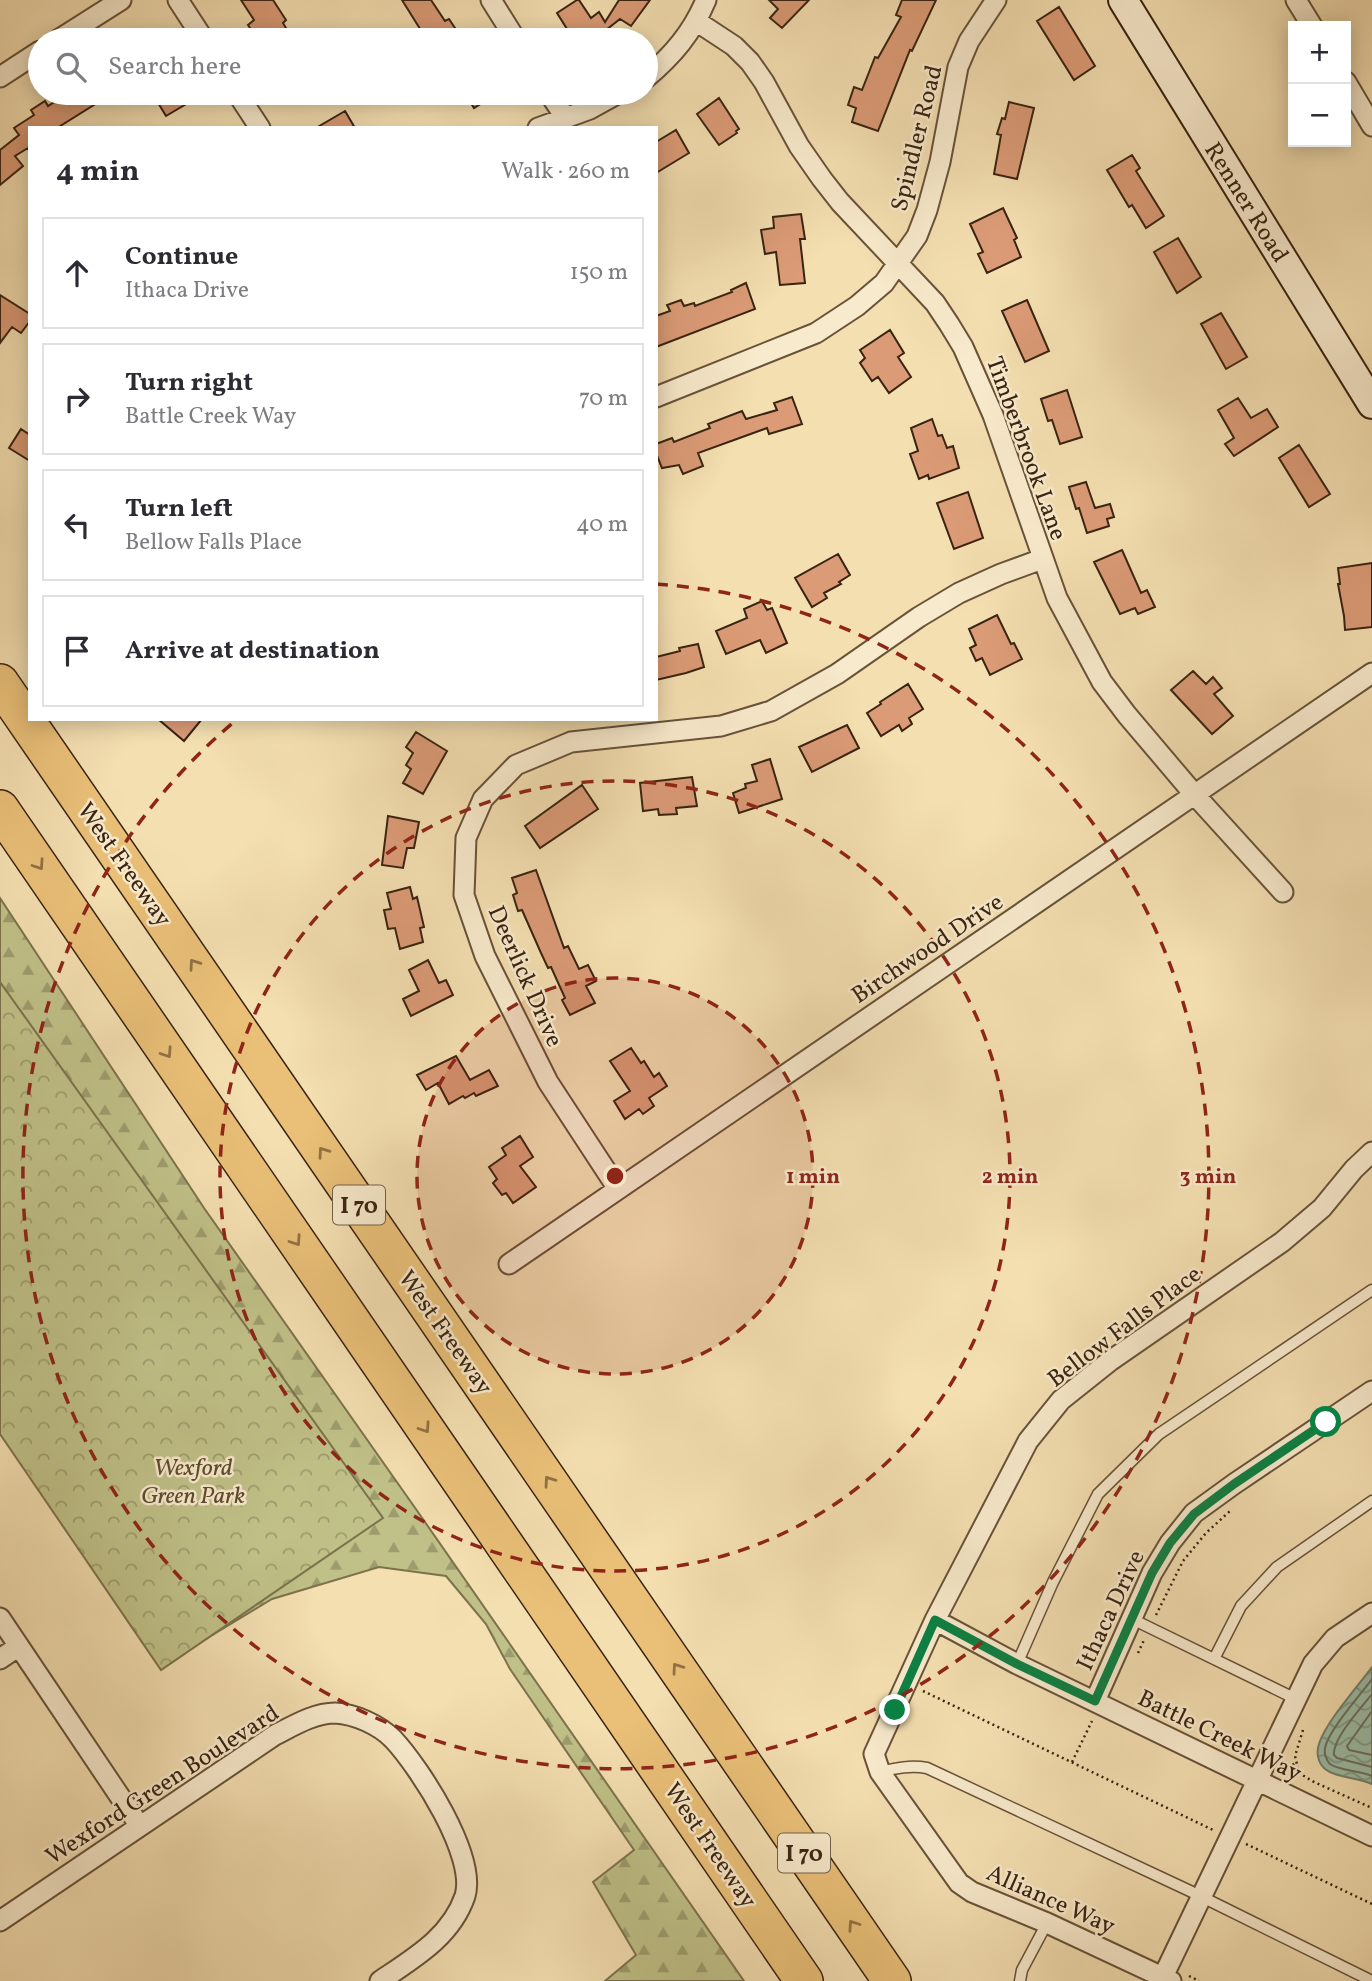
<!DOCTYPE html>
<meta charset="utf-8">
<style>
:root{--surface:#fff;--page:#f2f2f3;--text:#2b2b33;--muted:#7c7c81;--line:#e1e1e2}
body{margin:0;font-family:Vollkorn,serif;background:var(--page);color:var(--text)}
.controls{position:absolute;right:21px;top:21px;display:grid;overflow:hidden;border-radius:0px;box-shadow:0 4px 18px #0003}
.controls button{width:63px;height:63px;display:grid;place-items:center;padding:0;border:0;border-bottom:2px solid var(--line);background:var(--surface);color:var(--text);font:35px sans-serif}
.stop{position:absolute;width:21px;height:21px;margin:-16px;border:5px solid #0b8043;border-radius:50%;background:#fff}
.stop.end{background:#0b8043;border-color:#fff;box-shadow:0 2px 7px #0008}
.list{margin:0;padding:0;list-style:none}
h2{display:flex;justify-content:space-between;align-items:center;height:91px;margin:0;padding:0 28px;font-size:30px}
h2 small{font-size:23px;font-weight:400;color:var(--muted)}
.list li{display:grid;grid-template-columns:46px 1fr auto;gap:21px;align-items:center;box-sizing:border-box;height:112px;margin:0 14px 14px;padding:0 14px;border:2px solid var(--line);border-radius:0px}
.list b{display:block;font-size:26px;white-space:nowrap}
.list p{margin:0;font-size:23px;white-space:nowrap;color:var(--muted)}
.list em{font-size:23px;font-style:normal;color:var(--muted)}
.icon{flex:none;width:38px;height:38px;fill:none;stroke:currentColor;stroke-width:2;stroke-linecap:round;stroke-linejoin:round}
.map{position:relative;flex:none;width:1372px;height:1981px;overflow:hidden}
.search{position:absolute;background:var(--surface);box-shadow:0 4px 18px #0003;left:28px;top:28px;width:630px;height:77px;display:flex;align-items:center;gap:18px;box-sizing:border-box;padding:0 24px;border-radius:38px;color:var(--muted);font-size:26px}
.panel{position:absolute;background:var(--surface);box-shadow:0 4px 18px #0003;left:28px;top:126px;width:630px;height:595px;border-radius:0px}
.map>svg:first-child{display:block}
.forest{fill:url(#forest-firs);stroke:#7c724c;stroke-width:2}
.park{fill:url(#park-crowns);stroke:#7c724c;stroke-width:2}
.water{fill:url(#water-waves);stroke:#747f6b;stroke-width:2}
.lines{fill:none;stroke-linecap:round;stroke-linejoin:round}
.shore{stroke:#6a705c;stroke-width:2}
.building{fill:#db9b76;stroke:#392311;stroke-width:2}
.lane-casing{stroke:#685239;stroke-width:13}
.street-casing{stroke:#685239;stroke-width:23}
.secondary-casing{stroke:#392311;stroke-width:32}
.highway-casing{stroke:#392311;stroke-width:40}
.path{stroke:#392311;stroke-width:2.5;stroke-dasharray:2 3.5;stroke-linecap:butt}
.lane{stroke:#f8eacc;stroke-width:10}
.street{stroke:#f8eacc;stroke-width:19}
.secondary{stroke:#f8eacc;stroke-width:28}
.highway{stroke:#eac078;stroke-width:37}
.oneway{stroke:#927244}
.route{stroke:#0b8043;stroke-width:9}
.ring{fill:none;stroke:#8f2418;stroke-width:3.5;stroke-dasharray:12 9}
.labels{text-anchor:middle;stroke-width:5;stroke-linejoin:round;paint-order:stroke}
.shield{fill:#f8eacc;stroke:#725f49;stroke-width:2}
.shield-label{font-size:23px;font-weight:bold;fill:#392311}
.street-label{font-size:24px;fill:#392311;stroke:#f8eacc}
.park-label{font-size:24px;font-style:italic;fill:#5b4a2f;stroke:#f8eacc}
.centre{fill:#8f2418;stroke:#f8eacc;stroke-width:3.5}
.ring-label{font-size:21px;text-anchor:middle;font-weight:bold;fill:#8f2418;stroke:#f8eacc;stroke-width:5;stroke-linejoin:round;paint-order:stroke}
</style>
<div class="map">
<svg width="1372" height="1981" viewBox="0 0 1372 1981">
<defs>
<pattern id="forest-firs" width="22" height="20" patternUnits="userSpaceOnUse" patternTransform="scale(1.75)"><rect width="22" height="20" fill="#c0c188"/><path d="M5 1l3.5 6h-7zM16 11l3.5 6h-7z" fill="#9d9c6e"/></pattern>
<pattern id="park-crowns" width="20" height="18" patternUnits="userSpaceOnUse" patternTransform="scale(1.75)"><rect width="20" height="18" fill="#c0c188"/><path d="M2 6a3 3 0 1 1 6 0M12 15a3 3 0 1 1 6 0" fill="none" stroke="#9d9c6e"/></pattern>
<pattern id="water-waves" width="16" height="10" patternUnits="userSpaceOnUse" patternTransform="scale(1.75)"><rect width="16" height="10" fill="#9cbda7"/><path d="M0 5q4-4 8 0t8 0" fill="none" stroke="#809987"/></pattern>
</defs>
<rect width="100%" height="100%" fill="#f4dfb1"/>
<filter id="stains"><feTurbulence type="fractalNoise" baseFrequency=".00286" numOctaves="4"/><feColorMatrix values="0 0 0 0 .2 0 0 0 0 .09 0 0 0 0 .02 0 0 0 .5 -.17"/></filter>
<radialGradient id="worn" r=".72"><stop offset=".6" stop-color="#630" stop-opacity="0"/><stop offset="1" stop-color="#630" stop-opacity=".3"/></radialGradient>
<!-- forest -->
<path class="forest" d="M0 898 204 1208 418 1512 744 1981H605L636 1955 593 1882 634 1850 510 1669 486 1624 446 1576 379 1567 272 1599 194 1646 0 1276Z"/>
<!-- park -->
<path class="park" d="M0 982 383 1518 161 1670 0 1434Z"/>
<!-- water -->
<path class="water" d="M1372 1667V1784C1357 1777 1336 1778 1325 1769 1318 1763 1316 1753 1319 1744 1325 1723 1358 1686 1372 1667Z"/>
<g class="lines">
<!-- shore -->
<path class="shore" d="M1372 1679C1361 1694 1328 1731 1325 1748 1324 1753 1326 1760 1330 1764 1337 1770 1360 1771 1372 1776
M1372 1694C1361 1708 1332 1739 1334 1755L1337 1758 1372 1767
M1372 1711 1347 1746 1349 1750 1372 1755"/>
</g>
<!-- building -->
<path class="building" d="M241 0H273L286 20 283 23 293 40H258L248 25 254 20Z
M402 0H431L445 21 449 19 463 40H427Z
M577 0H579L591 18 599 12 605 22 619 0H650L631 26 620 19 601 34 605 40H574L557 13Z
M769 0H809L782 28 770 18 778 9Z
M902 0H936L912 51 910 50 878 131 852 122 856 108 848 105 854 87 862 90 875 57 878 58 901 17 896 15Z
M1059 7 1095 66 1074 80 1037 21Z
M68 93H113L57 128H30V151L28 148 15 156 23 166 0 185V150L19 135 14 128 34 115 31 110 45 101 48 106Z
M152 93H182L188 103 166 116Z
M465 93H498L474 108Z
M719 98 739 129 736 131 737 133 719 145 697 114Z
M1009 102 1034 108 1017 179 994 174 1001 135 997 134 1002 118 1005 119Z
M345 111 355 128H316Z
M676 130 689 153 656 173V142Z
M1132 155 1140 168 1136 171 1164 216 1146 228 1132 205 1129 207 1107 170Z
M1003 208 1017 238 1014 240 1021 257 987 273 978 254 983 252 970 224Z
M801 214 805 239H800L805 283 780 285 776 252 765 254 761 230 774 228 773 217Z
M1178 238 1201 277 1177 293 1154 252Z
M746 283 755 309 656 347V316L670 311 667 305 681 300 684 306 694 303 695 306 732 292 731 290Z
M0 295 30 314V321L21 333 12 327 0 343Z
M1027 300 1049 351 1025 362 1002 311Z
M1221 313 1247 357 1226 369 1201 324Z
M890 330 904 353 898 357 911 377 889 393 878 377 872 381 860 363 865 358 860 350Z
M1067 390 1082 437 1060 444 1052 420 1048 421 1041 399Z
M792 397 802 424 769 434 767 428 698 453 703 466 683 474 679 465 662 468 656 453V444L672 438 674 442 710 428 708 424 742 411 746 419 777 410 774 403Z
M1238 398 1251 418 1267 409 1278 427 1234 456 1225 444 1234 438 1218 410Z
M932 419 938 436 942 435 947 448 953 446 959 468 929 479 928 475 919 479 910 454 918 451 911 428Z
M21 429 30 435V461L9 448Z
M1299 445 1330 494 1309 507 1279 458Z
M1086 482 1095 508 1110 504 1114 517 1107 519 1109 526 1087 533 1079 508 1076 509 1069 487Z
M968 492 983 538 954 549 937 503Z
M1122 550 1141 593 1147 590 1155 607 1138 614 1135 608 1120 614 1094 562Z
M838 554 850 575 839 582 841 584 824 593 827 598 812 607 795 578Z
M1372 563V627L1345 630 1344 616 1338 584H1340L1338 568Z
M762 601 767 610 772 608 787 643 766 653 760 640 726 654 716 631 747 618 744 609Z
M997 615 1011 644 1014 643 1022 659 990 675 982 658 976 661 970 648 976 645 969 629Z
M698 644 704 667 686 673 656 680V657L680 651 679 648Z
M1193 671 1206 684 1213 677 1222 688 1214 694 1233 716 1212 734 1171 690Z
M908 684 923 709 909 718 912 724 902 731 899 725 881 736 867 713 881 704 880 702Z
M158 719H202L184 741Z
M847 725 859 748 812 772 799 747Z
M416 732 447 751 423 794 403 783 411 769 406 765 413 753 406 747Z
M770 759 782 799 739 813 733 793 746 788 745 784 757 781 752 765Z
M692 777 697 806 676 808 677 814 659 815 658 809 643 811 640 783Z
M582 785 598 809 540 848 525 826Z
M388 816 419 822 414 848H407L403 868 382 865Z
M536 870 564 948 568 946 579 969 588 965 596 981 586 986 595 1003 570 1015 562 1000 565 998 551 967 548 968 541 953 522 910 518 911 513 895 517 893 512 878Z
M410 887 413 899 417 897 424 927 420 928 423 942 400 949 395 928 388 929 384 910 391 909 387 893Z
M428 960 439 983 446 980 453 995 411 1016 403 999 419 991 409 970Z
M631 1048 641 1063 644 1061 654 1077 659 1073 667 1086 649 1098 654 1106 643 1114 639 1109 625 1119 614 1101 630 1091 610 1061Z
M456 1056 470 1080 489 1070 498 1086 476 1096 474 1093 465 1098 463 1096 449 1104 438 1083 426 1090 417 1075Z
M520 1136 533 1157 520 1166 536 1187 513 1203 506 1193 502 1195 493 1183 497 1179 489 1167 506 1155 502 1148Z"/>
<g class="lines">
<defs>
<path id="lane" d="M1132 1619 1296 1699
M1214 1659 1241 1606 1277 1567 1372 1501
M1017 1664 1053 1582 1098 1494 1159 1434 1372 1290
M880 1772C896 1768 911 1765 927 1768L1190 1891 1372 1981
M1020 1981 1022 1970 1047 1923"/>
<path id="street" d="M178 0 204 40
M491 0 516 40
M1296 0 1312 26
M696 21 734 46 750 62 764 82 799 146 822 179 840 202 935 303 949 324 963 347 993 415 1057 598 1102 682 1127 715 1194 794 1283 892
M58 40 121 0
M0 77 40 51
M646 78C673 55 692 33 706 0
M1346 82 1372 126
M237 93 260 128
M549 93 565 117
M538 128 590 109 619 93
M656 397 816 333 857 306 884 283 917 236 927 210 940 162 958 67 969 41 996 0
M618 1189 548 1082 485 956 464 895 466 838 483 799 516 765 571 742 721 726 771 711 837 674 919 617 959 593 1001 574 1042 559
M509 1264 1372 673
M0 1618 139 1825
M935 1620 1017 1664 1372 1836
M0 1659 19 1646
M1095 1701 1152 1573 1170 1543 1194 1513 1234 1484 1372 1391
M0 1921 275 1735C293 1726 314 1713 335 1713 355 1714 379 1725 393 1739 420 1768 477 1856 465 1896 451 1937 414 1958 380 1981
M1161 1981 1313 1664 1335 1638 1372 1613
M1171 1981 1047 1923 972 1892 959 1883 880 1772 874 1754 935 1620 1028 1441 1061 1400 1110 1361 1282 1242 1322 1208 1354 1169 1372 1152"/>
<path id="secondary" d="M1123 0 1372 404"/>
<path id="highway" d="M0 683 892 1981
M0 809 804 1981"/>
</defs>
<!-- lane casing -->
<use href="#lane" class="lane-casing"/>
<!-- street casing -->
<use href="#street" class="street-casing"/>
<!-- secondary casing -->
<use href="#secondary" class="secondary-casing"/>
<!-- highway casing -->
<use href="#highway" class="highway-casing"/>
<!-- path -->
<path class="path" d="M1156 1615 1183 1561 1206 1533 1230 1511
M1138 1653 1144 1640
M923 1691 1213 1830
M1303 1730 1295 1756 1299 1773 1314 1782 1372 1808
M1072 1762 1092 1721
M1284 1772 1295 1763
M1285 1774 1299 1773
M1246 1844 1372 1904
M1189 1976 1199 1981"/>
<!-- lane -->
<use href="#lane" class="lane"/>
<!-- street -->
<use href="#street" class="street"/>
<!-- secondary -->
<use href="#secondary" class="secondary"/>
<!-- highway -->
<use href="#highway" class="highway"/>
</g>
<!-- one-way arrows -->
<defs><path id="oneway-chevron" d="M-2-3.5L2.5 0L-2 3.5" fill="none" stroke-width="1.6" stroke-linecap="round" stroke-linejoin="round" transform="scale(1.75)"/></defs>
<g class="oneway">
<use href="#oneway-chevron" transform="translate(39 865) rotate(56)"/>
<use href="#oneway-chevron" transform="translate(194 964) rotate(-125)"/>
<use href="#oneway-chevron" transform="translate(167 1053) rotate(56)"/>
<use href="#oneway-chevron" transform="translate(323 1152) rotate(-125)"/>
<use href="#oneway-chevron" transform="translate(296 1241) rotate(56)"/>
<use href="#oneway-chevron" transform="translate(425 1428) rotate(56)"/>
<use href="#oneway-chevron" transform="translate(549 1481) rotate(-125)"/>
<use href="#oneway-chevron" transform="translate(677 1668) rotate(-125)"/>
<use href="#oneway-chevron" transform="translate(853 1925) rotate(-124)"/>
</g>
<g class="lines">
<!-- route -->
<path class="route" d="M895 1710 935 1620 1017 1664 1095 1701 1152 1573 1170 1543 1194 1514 1234 1484 1326 1422"/>
</g>
<!-- distance rings -->
<circle cx="615" cy="1176" r="198" fill="#8f2418" fill-opacity=".12"/>
<g class="ring">
<circle cx="615" cy="1176" r="198"/>
<circle cx="615" cy="1176" r="395"/>
<path d="M656 584A593 593 0 1 1 234 722"/>
</g>
<g class="labels">
<!-- shield labels -->
<g class="shield">
<rect x="333" y="1185.5" width="52" height="39" rx="5"/>
<rect x="778" y="1833.5" width="52" height="39" rx="5"/>
</g>
<g class="shield-label">
<text x="359" y="1213">I 70</text>
<text x="804" y="1861">I 70</text>
</g>
<!-- street labels -->
<g class="street-label">
<text transform="translate(916 138) rotate(-76)" y="8">Spindler Road</text>
<text transform="translate(1247 202) rotate(58)" y="8">Renner Road</text>
<text transform="translate(1027 448) rotate(70)" y="8">Timberbrook Lane</text>
<text transform="translate(125 864) rotate(55)" y="8">West Freeway</text>
<text transform="translate(927 948) rotate(-34)" y="8">Birchwood Drive</text>
<text transform="translate(526 976) rotate(66)" y="8">Deerlick Drive</text>
<text transform="translate(1124 1326) rotate(-37)" y="8">Bellow Falls Place</text>
<text transform="translate(446 1332) rotate(55)" y="8">West Freeway</text>
<text transform="translate(1110 1610) rotate(-65)" y="8">Ithaca Drive</text>
<text transform="translate(1220 1735) rotate(26)" y="8">Battle Creek Way</text>
<text transform="translate(162 1784) rotate(-33)" y="8">Wexford Green Boulevard</text>
<text transform="translate(711 1845) rotate(56)" y="8">West Freeway</text>
<text transform="translate(1051 1899) rotate(24)" y="8">Alliance Way</text>
</g>
<!-- park labels -->
<g class="park-label">
<text x="193" y="1475">Wexford<tspan x="193" dy="28">Green Park</tspan></text>
</g>
</g>
<circle cx="615" cy="1176" r="10" class="centre"/>
<g class="ring-label">
<text x="813" y="1183">1 min</text>
<text x="1010" y="1183">2 min</text>
<text x="1208" y="1183">3 min</text>
</g>
<rect width="100%" height="100%" filter="url(#stains)"/>
<rect width="100%" height="100%" fill="url(#worn)"/>
</svg>
<div class="controls">
<button>+</button>
<button>−</button>
</div>
<div class="stop" style="left:1326px;top:1422px"></div>
<div class="stop end" style="left:895px;top:1710px"></div>
<div class="search"><svg class="icon" aria-label="search" viewBox="0 0 24 24"><circle cx="10" cy="10" r="6"/><path d="M15 15l6 6"/></svg>Search here</div>
<section class="panel">
<h2>4 min<small>Walk · 260 m</small></h2>
<ul class="list">
<li><svg class="icon" aria-label="ahead" viewBox="0 0 24 24"><path d="M12 20V5M6 11l6-6 6 6"/></svg><div><b>Continue</b><p>Ithaca Drive</p></div><em>150 m</em></li>
<li><svg class="icon" aria-label="right" viewBox="0 0 24 24"><path d="M7 20v-9h11M14 6l5 5-5 5"/></svg><div><b>Turn right</b><p>Battle Creek Way</p></div><em>70 m</em></li>
<li><svg class="icon" aria-label="left" viewBox="0 0 24 24"><path d="M17 20v-9H6M10 6l-5 5 5 5"/></svg><div><b>Turn left</b><p>Bellow Falls Place</p></div><em>40 m</em></li>
<li><svg class="icon" aria-label="arrive" viewBox="0 0 24 24"><path d="M6 21V4h12l-3 4 3 4H6"/></svg><div><b>Arrive at destination</b></div></li>
</ul>
</section>
</div>
